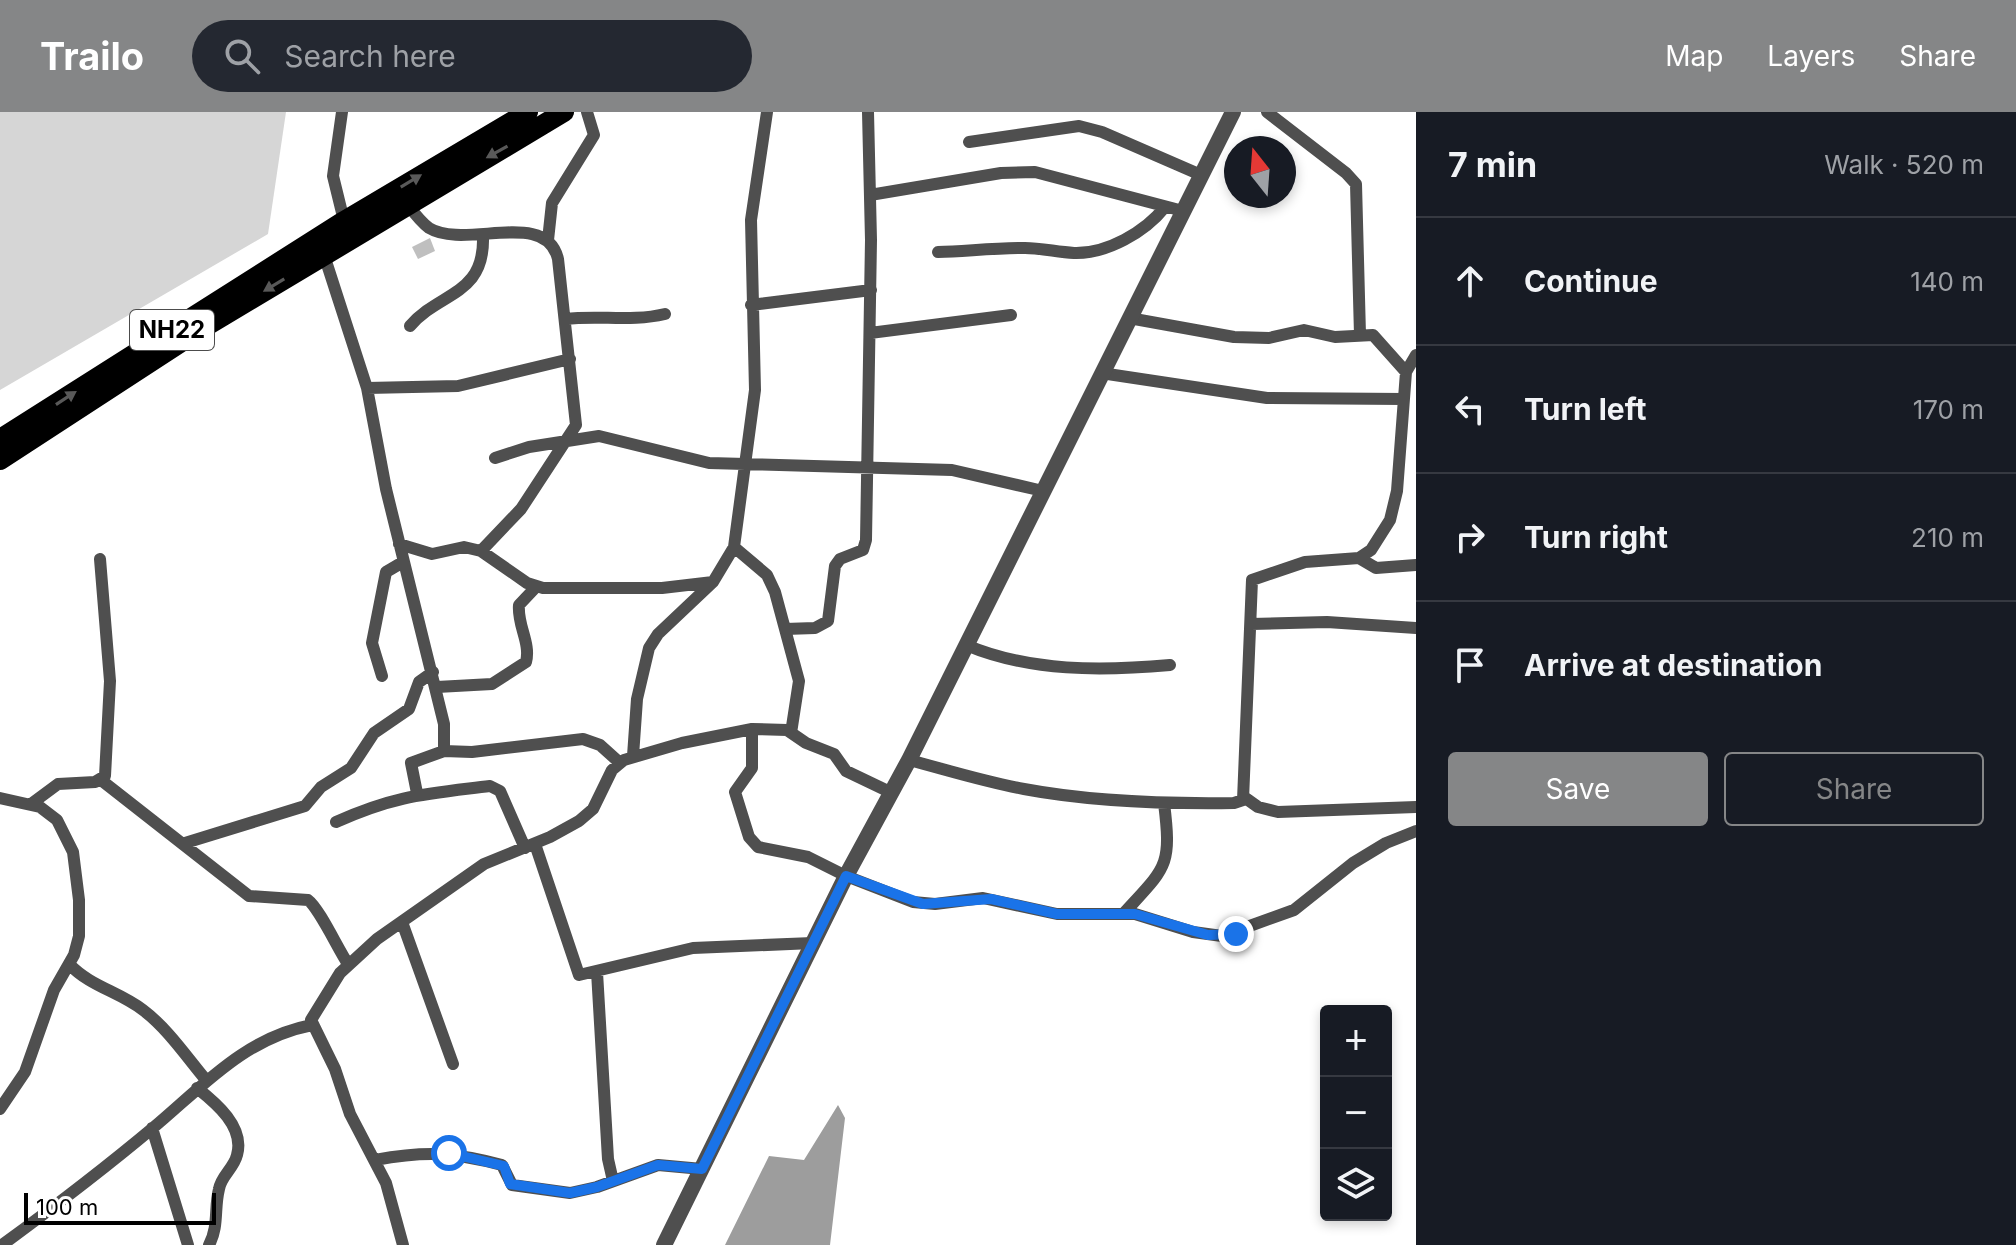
<!DOCTYPE html>
<meta charset="utf-8">
<style>
:root{--surface:#171b24;--page:#242831;--text:#f1f3f6;--muted:#9ea1a6;--line:#363941;--accent:#858687}
body{margin:0;font-family:Inter,sans-serif;background:var(--page);color:var(--text)}
.controls{position:absolute;right:24px;bottom:24px;display:grid;overflow:hidden;border-radius:8px;box-shadow:0 4px 12px #0003}
.controls button{width:72px;height:72px;display:grid;place-items:center;padding:0;border:0;border-bottom:2px solid var(--line);background:var(--surface);color:var(--text);font:40px sans-serif}
.compass{position:absolute;left:1224px;top:24px;width:72px;height:72px;border-radius:50%;background:var(--surface);box-shadow:0 4px 12px #0003;rotate:343deg}
.scale{position:absolute;left:24px;bottom:20px;width:192px;box-sizing:border-box;padding-left:8px;border:4px solid #000;border-top:0;font-size:22px;line-height:28px;white-space:nowrap;color:#000;-webkit-text-stroke:6px #fff;paint-order:stroke}
.stop{position:absolute;width:24px;height:24px;margin:-18px;border:6px solid #1a73e8;border-radius:50%;background:#fff}
.stop.end{background:#1a73e8;border-color:#fff;box-shadow:0 2px 8px #0008}
.list{margin:0;padding:0;list-style:none}
h2{display:flex;justify-content:space-between;align-items:center;height:104px;margin:0;padding:0 32px;font-size:34px}
h2 small{font-size:26px;font-weight:400;color:var(--muted)}
.list li{display:grid;grid-template-columns:52px 1fr auto;gap:24px;align-items:center;box-sizing:border-box;height:128px;padding:0 32px;border-top:2px solid var(--line)}
.list b{display:block;font-size:30px;white-space:nowrap}
.list em{font-size:26px;font-style:normal;color:var(--muted)}
.actions{display:flex;gap:16px;padding:24px 32px}
.actions a{flex:1;padding:18px 0;border:2px solid var(--accent);border-radius:8px;text-align:center;font-size:28px;color:var(--accent)}
.actions .main{background:var(--accent);color:#fff}
.icon{flex:none;width:44px;height:44px;fill:none;stroke:currentColor;stroke-width:2;stroke-linecap:round;stroke-linejoin:round}
.map{position:relative;flex:none;width:1416px;height:1133px;overflow:hidden}
header{display:flex;align-items:center;gap:48px;box-sizing:border-box;height:112px;padding:0 40px;background:var(--accent);color:#fff}
header strong{font-size:38px}
nav{display:flex;gap:44px;margin-inline-start:auto;font-size:28px}
.search{width:560px;height:72px;background:var(--page);display:flex;align-items:center;gap:20px;box-sizing:border-box;padding:0 28px;border-radius:44px;color:var(--muted);font-size:30px}
main{display:flex}
aside{flex:1;background:var(--surface)}
.map>svg:first-child{display:block}
.green{fill:#d6d6d6}
.water{fill:#9d9d9d}
.building{fill:#bfbfbf}
.lines{fill:none;stroke-linecap:round;stroke-linejoin:round}
.minor{stroke:#4f4f4f;stroke-width:12}
.tertiary{stroke:#4f4f4f;stroke-width:16}
.primary{stroke:#000;stroke-width:20}
.oneway{fill:#595959}
.route{stroke:#1a73e8;stroke-width:10}
.labels{text-anchor:middle;stroke-width:6;stroke-linejoin:round;paint-order:stroke}
.shield{fill:#fff;stroke:#4c4c4c;stroke-width:2}
.shield-label{font-size:24px;font-weight:bold;fill:#000}
</style>
<header>
<strong>Trailo</strong>
<div class="search"><svg class="icon" aria-label="search" viewBox="0 0 24 24"><circle cx="10" cy="10" r="6"/><path d="M15 15l6 6"/></svg>Search here</div>
<nav><a>Map</a><a>Layers</a><a>Share</a></nav>
</header>
<main>
<div class="map">
<svg width="1416" height="1133" viewBox="0 0 1416 1133">
<rect width="100%" height="100%" fill="#fff"/>
<!-- green -->
<path class="green" d="M0 0H286L268 122 0 278Z"/>
<!-- water -->
<path class="water" d="M838 993 845 1006 830 1133H725L769 1044 804 1048Z"/>
<!-- building -->
<path class="building" d="M430 126 435 139 418 147 412 135Z"/>
<g class="lines">
<!-- minor -->
<path class="minor" d="M342 0 333 64 345 113
M1267 0 1346 61 1356 72 1360 223
M969 30 1079 14 1102 20 1201 63
M870 83 1001 61 1035 60 1183 99
M408 93C414 101 421 110 429 116 465 138 546 96 558 147L576 313 521 397 481 439
M548 128 552 91 594 23 587 0
M938 140C967 139 996 136 1025 136 1041 136 1057 140 1074 141 1107 142 1145 120 1165 95
M324 143 367 276 386 377 444 612V639L411 651 417 681
M751 193 871 178
M1129 206 1234 225 1269 226 1304 218 1335 225 1373 223 1406 260
M565 207C600 203 631 210 665 202
M410 214C440 179 485 184 483 124
M870 221 1011 203
M1101 261 1267 286 1404 287
M367 276 458 274 570 247
M495 346 529 335 599 324 709 351 952 358 1043 379
M399 432 432 442 464 435 481 439 527 471 543 476H662L713 470
M734 435 767 463 775 480 799 569 791 621
M1359 446 1376 456 1416 453
M1251 512 1327 510 1416 516
M785 517 815 516 828 509 835 454 840 447 863 438 866 428 871 128 868 0
M966 533C1030 560 1102 559 1170 553
M382 564 372 531 386 460 403 450
M437 575 492 572 526 550C531 531 517 513 519 493L536 475
M752 617V656L735 680 749 725 758 735 808 745 846 764 913 790 935 792 983 786 1057 802H1135L1193 820 1222 824 1294 798 1353 751 1386 731 1416 719
M444 639 472 640 583 627 600 633 620 651
M633 644 637 587 649 536 658 522 713 470 734 435 755 278 751 108 767 0
M909 648C947 658 985 670 1024 677 1093 690 1164 692 1234 691L1243 688 1252 468 1305 450 1359 446 1371 438 1390 408 1397 379 1406 260 1416 243
M101 668 249 784 308 788C319 796 338 837 348 852
M1244 685 1258 695 1278 700 1416 695
M0 686 40 695 57 708 73 740 79 788V824L74 843 54 878 25 960 0 997
M31 692 58 672 95 670 105 664 110 569 100 447
M336 710C396 683 426 682 490 674L500 679 525 736
M185 731 305 694 321 675 351 656 374 621 409 597 419 570 433 560
M535 732 579 863 693 836 813 831
M1124 801C1166 755 1172 755 1164 691
M402 810 453 952
M69 852C91 875 118 879 143 898 167 916 186 944 206 968
M597 860 608 1047 613 1069
M197 976C216 991 245 1015 237 1043 234 1056 221 1064 219 1077 214 1097 219 1114 209 1133
M152 1016 188 1133
M375 1048C425 1039 453 1040 502 1053L512 1073 570 1081 597 1075 658 1053 702 1057
M2 1133C54 1095 105 1056 154 1015 204 973 245 926 312 913
M403 1133 386 1071 350 1002 335 957 311 908 340 861 377 827 484 752 550 725 579 709 593 697 612 658 624 648 682 631 752 617 787 618 806 631 834 642 846 659 892 681"/>
<!-- tertiary -->
<path class="tertiary" d="M664 1133 846 764 909 648 1233 0"/>
<!-- primary -->
<path class="primary" d="M0 327 344 109 528 0
M0 348 195 221 564 0"/>
</g>
<!-- one-way arrows -->
<defs><path id="oneway-solid" d="M-6-.8H1V-3.2L6.5 0L1 3.2V.8H-6Z" transform="scale(2)"/></defs>
<g class="oneway">
<use href="#oneway-solid" transform="translate(497 40) rotate(151)"/>
<use href="#oneway-solid" transform="translate(411 69) rotate(-31)"/>
<use href="#oneway-solid" transform="translate(274 173) rotate(149)"/>
<use href="#oneway-solid" transform="translate(66 286) rotate(-33)"/>
</g>
<g class="lines">
<!-- route -->
<path class="route" d="M449 1041 504 1054 510 1072 570 1081 597 1075 658 1053 702 1057 846 764 923 792 991 787 1057 802H1135L1208 823 1236 822"/>
</g>
<g class="labels">
<!-- shield labels -->
<rect class="shield" x="130" y="198" width="84" height="40" rx="6"/>
<g class="shield-label">
<text x="172" y="226">NH22</text>
</g>
</g>
</svg>
<div class="controls">
<button>+</button>
<button>−</button>
<button><svg class="icon" aria-label="layers" viewBox="0 0 24 24"><path d="M12 4l9 5-9 5-9-5zM3 14l9 5 9-5"/></svg></button>
</div>
<svg class="compass" viewBox="-18 -18 36 36"><path d="M0-13l5 13h-10z" fill="#e53935"/><path d="M0 13l5-13h-10z" fill="#9ea1a6"/></svg>
<div class="scale">100 m</div>
<div class="stop" style="left:449px;top:1041px"></div>
<div class="stop end" style="left:1236px;top:822px"></div>
</div>
<aside>
<h2>7 min<small>Walk · 520 m</small></h2>
<ul class="list">
<li><svg class="icon" aria-label="ahead" viewBox="0 0 24 24"><path d="M12 20V5M6 11l6-6 6 6"/></svg><div><b>Continue</b></div><em>140 m</em></li>
<li><svg class="icon" aria-label="left" viewBox="0 0 24 24"><path d="M17 20v-9H6M10 6l-5 5 5 5"/></svg><div><b>Turn left</b></div><em>170 m</em></li>
<li><svg class="icon" aria-label="right" viewBox="0 0 24 24"><path d="M7 20v-9h11M14 6l5 5-5 5"/></svg><div><b>Turn right</b></div><em>210 m</em></li>
<li><svg class="icon" aria-label="arrive" viewBox="0 0 24 24"><path d="M6 21V4h12l-3 4 3 4H6"/></svg><div><b>Arrive at destination</b></div></li>
</ul>
<div class="actions"><a class="main">Save</a><a>Share</a></div>
</aside>
</main>
